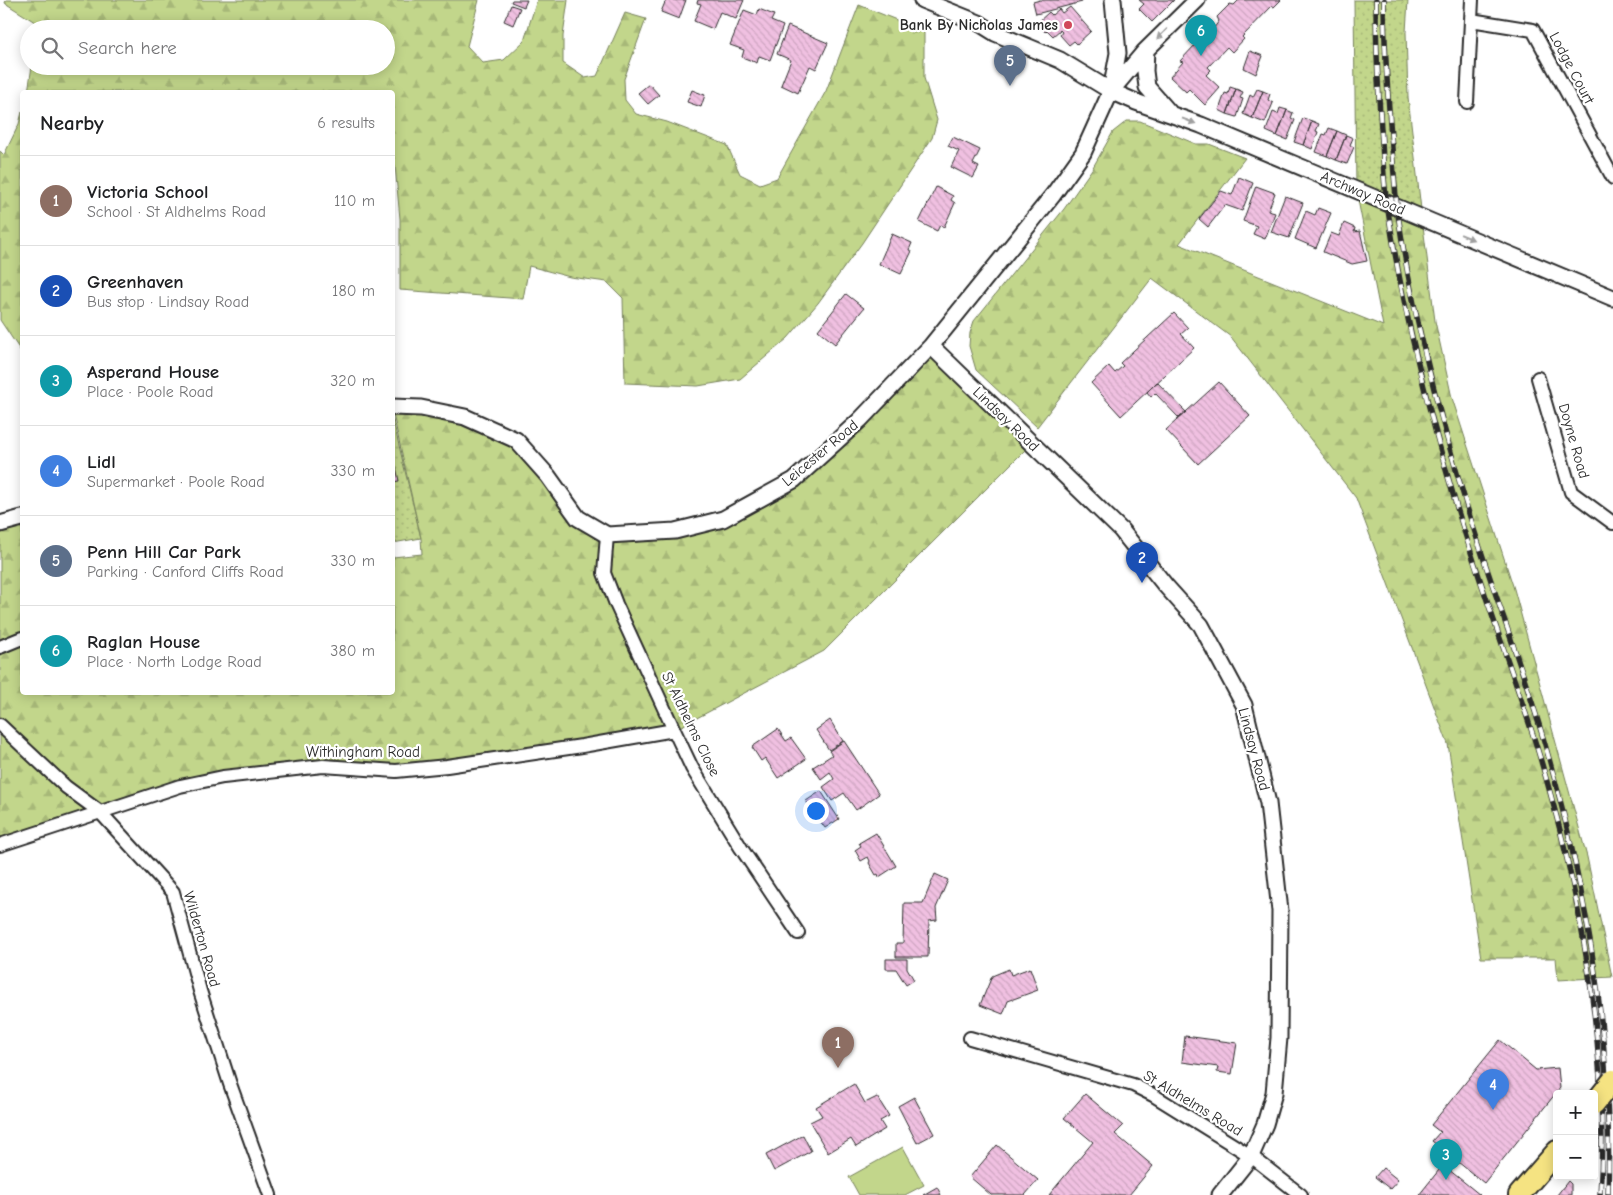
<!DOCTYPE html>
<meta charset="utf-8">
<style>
:root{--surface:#fff;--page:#f6f6f6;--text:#202124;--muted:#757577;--line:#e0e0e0;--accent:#b45309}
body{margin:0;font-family:"Comic Neue",sans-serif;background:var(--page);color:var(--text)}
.controls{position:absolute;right:15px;bottom:15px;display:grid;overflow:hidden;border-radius:5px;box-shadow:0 2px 12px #0003}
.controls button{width:45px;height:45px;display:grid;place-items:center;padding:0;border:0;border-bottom:1px solid var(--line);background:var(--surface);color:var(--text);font:25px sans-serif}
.you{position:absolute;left:815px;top:810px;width:18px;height:18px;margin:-12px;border:4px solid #fff;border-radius:50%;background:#1a73e8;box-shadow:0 0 0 8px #1a73e833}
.badge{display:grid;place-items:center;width:32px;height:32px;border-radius:50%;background:var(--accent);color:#fff;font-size:16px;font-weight:700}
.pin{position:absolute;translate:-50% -41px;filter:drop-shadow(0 1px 2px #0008)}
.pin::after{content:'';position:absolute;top:26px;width:18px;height:15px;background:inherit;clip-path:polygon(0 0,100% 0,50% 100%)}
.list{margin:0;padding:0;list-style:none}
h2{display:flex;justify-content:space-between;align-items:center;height:65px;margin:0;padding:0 20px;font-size:21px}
h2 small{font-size:16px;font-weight:400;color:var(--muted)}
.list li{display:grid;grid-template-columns:32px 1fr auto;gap:15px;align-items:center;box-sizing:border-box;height:90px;padding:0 20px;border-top:1px solid var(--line)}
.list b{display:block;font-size:19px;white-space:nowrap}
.list p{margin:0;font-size:16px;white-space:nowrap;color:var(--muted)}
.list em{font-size:16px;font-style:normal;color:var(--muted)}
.icon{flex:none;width:28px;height:28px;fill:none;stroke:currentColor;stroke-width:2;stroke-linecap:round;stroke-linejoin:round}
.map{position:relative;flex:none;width:1613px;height:1195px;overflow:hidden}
.search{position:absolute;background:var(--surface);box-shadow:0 2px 12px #0003;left:20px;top:20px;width:375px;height:55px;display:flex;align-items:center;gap:12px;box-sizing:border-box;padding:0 18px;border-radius:28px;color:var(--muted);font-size:19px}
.panel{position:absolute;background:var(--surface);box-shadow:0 2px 12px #0003;left:20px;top:90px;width:375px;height:605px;border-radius:5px}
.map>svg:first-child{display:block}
.grass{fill:url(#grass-dots);stroke:#76805b}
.forest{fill:url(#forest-firs);stroke:#76805b}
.pitch{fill:#c2d68b;stroke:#76805b}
.building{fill:url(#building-back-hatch);stroke:#2b2b2b}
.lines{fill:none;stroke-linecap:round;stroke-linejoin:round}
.minor-casing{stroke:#2b2b2b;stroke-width:16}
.tertiary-casing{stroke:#2b2b2b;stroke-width:19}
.trunk-casing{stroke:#2b2b2b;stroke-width:24}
.minor{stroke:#fff;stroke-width:12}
.tertiary{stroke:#fff;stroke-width:15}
.trunk{stroke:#f5e382;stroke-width:20}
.rail-casing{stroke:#2b2b2b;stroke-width:5.5}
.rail{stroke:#fff;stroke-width:4;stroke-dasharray:11;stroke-linecap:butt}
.trunk-bridge-casing{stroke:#2b2b2b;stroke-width:24;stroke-linecap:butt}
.trunk-bridge{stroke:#f5e382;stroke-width:20}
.oneway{fill:#a0a0a0}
.poi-dot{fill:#d1495b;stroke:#fff;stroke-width:2}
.labels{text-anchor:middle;stroke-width:4.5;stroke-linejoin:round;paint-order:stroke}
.poi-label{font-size:15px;font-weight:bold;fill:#2b2b2b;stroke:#fff;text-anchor:end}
.street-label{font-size:15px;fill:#2b2b2b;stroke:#fff}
</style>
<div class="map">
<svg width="1613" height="1195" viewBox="0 0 1613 1195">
<defs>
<pattern id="grass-dots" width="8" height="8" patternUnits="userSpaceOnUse" patternTransform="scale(1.25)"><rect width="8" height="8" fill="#c2d68b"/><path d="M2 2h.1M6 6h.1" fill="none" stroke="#a7b878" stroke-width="1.8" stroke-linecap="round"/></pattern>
<pattern id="forest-firs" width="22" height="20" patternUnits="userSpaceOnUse" patternTransform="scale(1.25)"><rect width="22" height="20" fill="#c2d68b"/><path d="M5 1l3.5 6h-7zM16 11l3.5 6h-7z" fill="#a7b878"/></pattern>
<pattern id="building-back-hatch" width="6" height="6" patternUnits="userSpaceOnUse" patternTransform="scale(1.25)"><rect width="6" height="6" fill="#f0c0e1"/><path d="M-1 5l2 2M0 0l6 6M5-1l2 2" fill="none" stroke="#cea5c1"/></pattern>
</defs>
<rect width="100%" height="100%" fill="#fff"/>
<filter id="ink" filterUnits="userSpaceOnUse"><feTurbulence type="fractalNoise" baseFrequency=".02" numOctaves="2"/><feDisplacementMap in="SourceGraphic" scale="10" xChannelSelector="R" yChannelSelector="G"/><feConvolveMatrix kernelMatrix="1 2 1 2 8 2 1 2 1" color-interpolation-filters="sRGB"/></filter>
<g filter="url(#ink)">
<!-- grass -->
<path class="grass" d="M1354 0H1408L1406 32 1408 97 1422 218 1356 190Z
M392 416 421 538 393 543Z"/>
<!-- forest -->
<path class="forest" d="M6 0H479L467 46 483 63 504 60 524 41 537 0H568L563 36V63L585 78 597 76 625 13 646 19 624 79 625 100 636 114 667 122 727 145 740 174 760 184 777 178 826 91 859 5 924 31V78L937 120 932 138 862 243 818 303 788 338 740 379 698 386 625 383 623 298 607 282 570 277 529 266 523 299 400 290V219L395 165H392V92H28L32 66H386V29H37L38 24 5 3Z
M22 112V353L0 320V151L4 155 19 124Z
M1127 121H1140L1196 144H1209L1245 158 1179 244 1383 326 1356 190 1422 218 1435 321 1452 398 1514 589 1587 857 1612 977 1558 980 1556 958H1481L1448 744 1356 498 1231 337 1152 278 1037 427 976 370 969 346 970 333 974 321 1064 209 1092 169 1113 132Z
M931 346 1031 444 824 651 674 730 447 766H323L223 777 0 845V530L22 526V692H392L393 557 422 554 421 538 393 414 421 408 516 440 578 518 607 535 723 519 793 480Z"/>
<!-- pitch -->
<path class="pitch" d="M903 1147 924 1185 905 1195H859L849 1177Z"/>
<!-- building -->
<path class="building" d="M512 0H527L524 7 511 2Z
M666 0H686L679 19 661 12Z
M698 0H744L736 19 720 12 713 29 694 21 701 4 697 3Z
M1040 0H1082V2L1036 14 1033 2Z
M1139 0H1174L1152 22 1139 9 1144 4Z
M1239 0H1281L1274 7 1272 6 1242 37 1244 39 1232 52 1227 47 1208 67 1211 70 1206 75 1220 88 1205 105 1189 89 1186 92 1170 77 1183 62 1180 61 1196 44 1195 43 1207 30 1211 32 1219 21 1217 17 1230 4 1234 5Z
M511 5 520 8 513 25 504 21Z
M1070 7 1091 31 1077 44 1074 41 1069 45 1060 35 1062 32 1060 30 1053 36 1047 30 1045 32 1037 23 1049 12 1052 15 1059 9 1062 13Z
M759 9 774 15 771 21 783 26 770 60 759 56 757 63 742 57 744 50 730 45 744 10 757 15Z
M788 26 828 43 816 69 810 66 798 93 781 85 791 60 777 54Z
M1250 51 1263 56 1256 74 1244 68Z
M649 84 659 95 648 104 638 93Z
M1230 87 1236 89 1227 114 1219 110 1225 93 1228 94Z
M1236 89 1243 92 1240 98 1243 99 1237 117 1227 114Z
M1257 89 1263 91 1252 118 1243 114 1250 95 1253 97Z
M692 90 705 95 701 107 687 102Z
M1263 91 1270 94 1268 100 1273 103 1265 123 1252 118Z
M1280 108 1287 110 1277 136 1266 131 1273 112 1278 114Z
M1287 110 1293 113 1291 118 1295 120 1287 140 1277 136Z
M1303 118 1312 121 1303 145 1294 142Z
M1312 121 1319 124 1316 131 1318 132 1312 149 1303 145Z
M1329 128 1337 131 1327 156 1316 152 1323 134 1326 135Z
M1337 131 1346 135 1336 160 1327 156Z
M1346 135 1353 138 1350 145 1354 147 1347 164 1336 160Z
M953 137 980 150 973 164 979 167 973 178 951 167 959 151 948 146Z
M1239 177 1253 183 1242 211 1225 205 1208 227 1199 219 1221 191 1232 195Z
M1256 186 1275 193 1268 211 1275 213 1265 239 1253 234 1257 226 1243 221Z
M936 187 953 196 951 200 955 203 944 227 940 225 937 231 919 222Z
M1285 196 1303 203 1289 238 1271 232Z
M1318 208 1331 213 1316 248 1295 239 1306 211 1315 215Z
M1344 223 1355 228 1354 232 1360 231 1367 261 1352 264 1323 252 1331 233 1339 236Z
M892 234 912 243 909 250 912 251 901 274 879 264Z
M846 294 864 308 835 344 818 330Z
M1174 313 1188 328 1181 334 1194 348 1121 416 1091 383 1109 366 1115 373 1123 366 1120 363Z
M1157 382 1186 412 1179 418 1155 393 1151 397 1147 392Z
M1219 382 1250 416 1198 464 1166 430Z
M392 458H394L399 481 392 482Z
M830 720 843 741 829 750 816 730Z
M778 729 786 741 791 738 806 759 778 778 765 758 761 761 752 747Z
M844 741 879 794 856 810 844 793 832 801 823 787 834 779 830 772 821 779 813 767 832 755 829 751Z
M821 791 839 819 825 828 806 801Z
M876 833 896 866 879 877 878 874 876 875 869 863 870 861 868 857 861 861 855 850 861 846 859 843Z
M935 874 948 880 936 908 937 920 929 921 928 957H896V943H903L904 903H923Z
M886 959H907V968L914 980 906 985 896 969H886Z
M1030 968 1038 990 1008 1001 1003 1014 980 1005 992 976 1009 969 1011 975Z
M1185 1036 1237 1043 1232 1074 1217 1072 1218 1067 1182 1062Z
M1500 1040 1536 1070 1558 1068 1560 1088 1484 1183 1432 1141 1440 1132 1431 1125Z
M854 1084 865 1103 877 1097 889 1116 880 1121 885 1129 856 1147 851 1139 828 1153 810 1122 822 1116 816 1107Z
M1085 1094 1123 1126 1115 1134 1153 1166 1129 1195H1049L1093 1142 1064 1118Z
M914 1097 934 1134 917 1143 898 1106Z
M803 1135 811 1151 774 1171 766 1155Z
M997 1145 1038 1180 1025 1195H991L970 1177Z
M1443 1165 1480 1195H1419Z
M1383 1168 1398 1180 1390 1189 1375 1177Z
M1568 1181 1571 1184V1195H1557Z
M937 1187 941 1195H923Z"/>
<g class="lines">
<defs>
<path id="minor" d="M1471 20 1533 30 1613 178
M1467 102 1472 0
M1538 378 1571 492 1613 523
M607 535 604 573 616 604 674 730 692 768 741 848 798 933
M0 647 22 638
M0 725 66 787 100 812 173 892 200 991 230 1084 270 1195
M0 845 180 786 223 777 323 766 396 771 447 766 582 746 674 730
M970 1038 1133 1085 1153 1095 1251 1156 1301 1195"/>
<path id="tertiary" d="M922 0 979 23 995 33 1060 60 1111 91 1136 102 1201 125 1613 298
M1146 50 1145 71 1147 87 1169 112
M1112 90 1144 52 1197 0
M931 346 1121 530 1165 585 1201 625 1244 705 1268 803 1280 911 1279 1038 1274 1093 1265 1124 1251 1156 1220 1195
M392 407 421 408 465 417 516 440 548 476 578 518 607 535 675 531 723 519 794 480 860 420 931 346 1053 195 1083 153 1111 91 1118 53 1113 0
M0 524 22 518"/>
<path id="trunk" d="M1519 1195 1557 1151"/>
</defs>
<!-- minor casing -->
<use href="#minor" class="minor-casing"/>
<!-- tertiary casing -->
<use href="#tertiary" class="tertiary-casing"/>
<!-- trunk casing -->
<use href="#trunk" class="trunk-casing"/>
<!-- minor -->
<use href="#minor" class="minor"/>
<!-- tertiary -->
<use href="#tertiary" class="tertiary"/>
<!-- trunk -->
<use href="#trunk" class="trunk"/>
<defs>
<path id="rail" d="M1376 0C1376 43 1378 86 1381 129 1383 151 1383 174 1386 196 1400 301 1427 406 1457 508 1480 584 1508 659 1533 735 1578 877 1610 1046 1600 1195
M1384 0C1384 41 1387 82 1390 123 1393 155 1394 188 1399 221 1413 317 1439 414 1467 507 1491 586 1521 662 1544 741 1587 890 1613 1040 1608 1195"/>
</defs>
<!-- rail casing -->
<use href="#rail" class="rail-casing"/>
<!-- rail -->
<use href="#rail" class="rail"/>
<defs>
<path id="trunk-bridge" d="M1594 1104 1613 1080"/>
</defs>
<!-- trunk-bridge casing -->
<use href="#trunk-bridge" class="trunk-bridge-casing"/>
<!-- trunk-bridge -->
<use href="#trunk-bridge" class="trunk-bridge"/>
</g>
<!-- one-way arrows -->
<defs><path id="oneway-solid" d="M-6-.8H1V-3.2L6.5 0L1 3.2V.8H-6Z" transform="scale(1.25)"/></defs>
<g class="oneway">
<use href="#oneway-solid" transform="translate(1162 34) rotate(135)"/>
<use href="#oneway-solid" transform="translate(1189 121) rotate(21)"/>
<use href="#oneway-solid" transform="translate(1467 237) rotate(23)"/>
</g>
</g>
<!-- markers -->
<circle class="poi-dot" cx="1068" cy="25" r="5"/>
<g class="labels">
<!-- poi labels -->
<g class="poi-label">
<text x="1058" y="30">Bank By Nicholas James</text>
</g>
<!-- street labels -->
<g class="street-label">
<text transform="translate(1572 68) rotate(62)" y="5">Lodge Court</text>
<text transform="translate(1363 193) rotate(23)" y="5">Archway Road</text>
<text transform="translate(1006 419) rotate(44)" y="5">Lindsay Road</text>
<text transform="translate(1574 441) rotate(74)" y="5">Doyne Road</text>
<text transform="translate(820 453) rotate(-40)" y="5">Leicester Road</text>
<text transform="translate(691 724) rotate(64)" y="5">St Aldhelms Close</text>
<text transform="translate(1254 749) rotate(75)" y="5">Lindsay Road</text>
<text x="363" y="757">Withingham Road</text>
<text transform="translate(202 939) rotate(74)" y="5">Wilderton Road</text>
<text transform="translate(1193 1103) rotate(31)" y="5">St Aldhelms Road</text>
</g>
</g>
</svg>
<div class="controls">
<button>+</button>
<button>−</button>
</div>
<div class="you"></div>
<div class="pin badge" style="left:838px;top:1068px;background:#8d6e63">1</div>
<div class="pin badge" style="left:1142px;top:583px;background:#1a4fb4">2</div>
<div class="pin badge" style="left:1446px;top:1180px;background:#0f9aa8">3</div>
<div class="pin badge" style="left:1493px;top:1110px;background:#3f7fe0">4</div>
<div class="pin badge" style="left:1010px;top:86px;background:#5c6f8a">5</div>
<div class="pin badge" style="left:1201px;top:56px;background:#0f9aa8">6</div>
<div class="search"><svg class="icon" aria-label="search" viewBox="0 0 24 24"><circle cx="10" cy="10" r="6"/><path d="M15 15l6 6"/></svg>Search here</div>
<section class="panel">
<h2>Nearby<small>6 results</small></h2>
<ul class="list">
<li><span class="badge" style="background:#8d6e63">1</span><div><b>Victoria School</b><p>School · St Aldhelms Road</p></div><em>110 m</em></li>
<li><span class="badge" style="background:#1a4fb4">2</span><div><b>Greenhaven</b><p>Bus stop · Lindsay Road</p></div><em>180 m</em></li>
<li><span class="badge" style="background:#0f9aa8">3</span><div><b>Asperand House</b><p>Place · Poole Road</p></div><em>320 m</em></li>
<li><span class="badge" style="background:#3f7fe0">4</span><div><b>Lidl</b><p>Supermarket · Poole Road</p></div><em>330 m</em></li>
<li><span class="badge" style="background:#5c6f8a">5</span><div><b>Penn Hill Car Park</b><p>Parking · Canford Cliffs Road</p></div><em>330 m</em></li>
<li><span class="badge" style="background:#0f9aa8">6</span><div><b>Raglan House</b><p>Place · North Lodge Road</p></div><em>380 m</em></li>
</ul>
</section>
</div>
